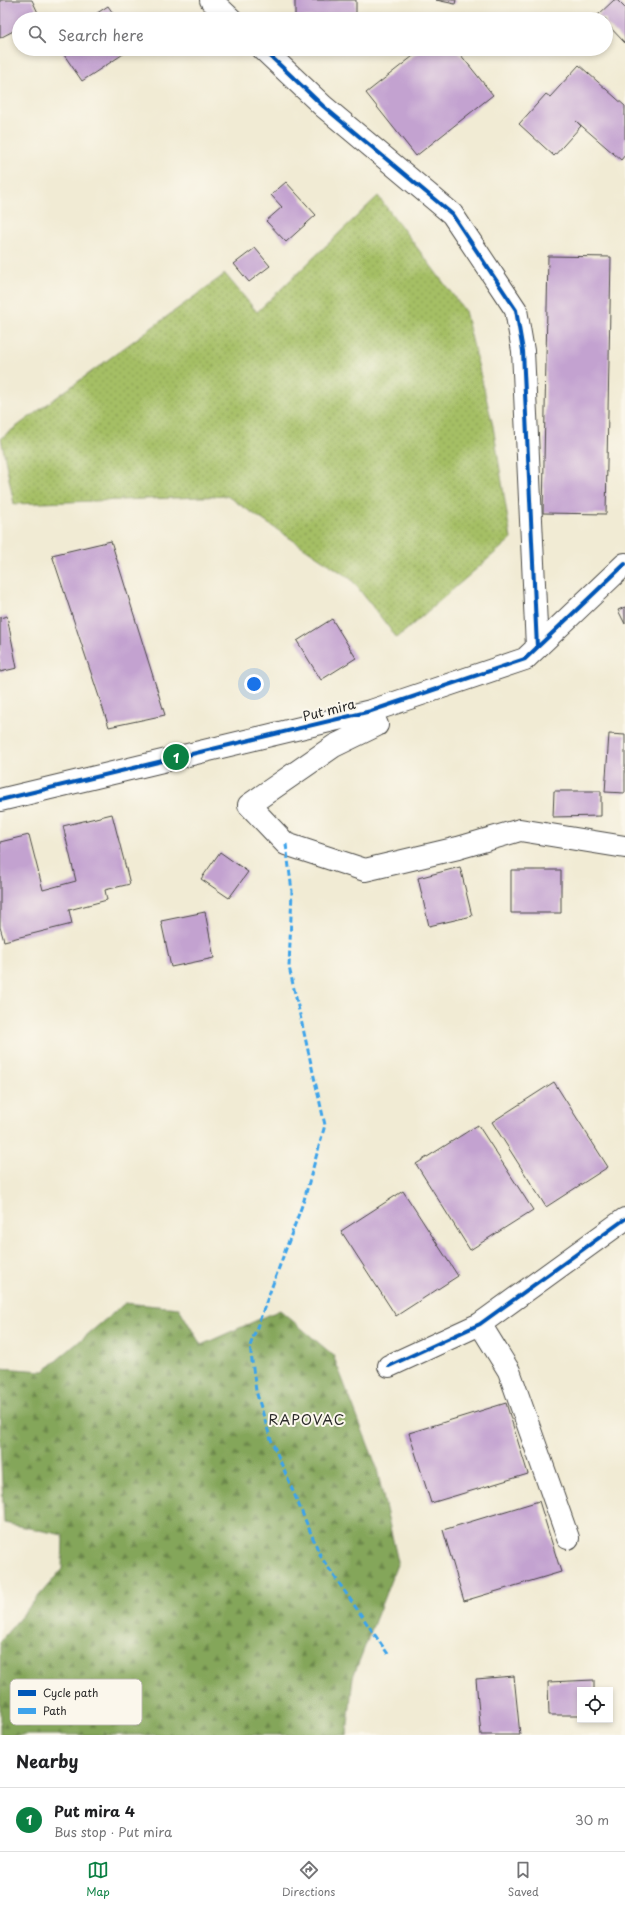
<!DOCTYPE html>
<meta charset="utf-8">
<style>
:root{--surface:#fff;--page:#f6f6f6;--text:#202124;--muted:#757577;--line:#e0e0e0;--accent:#0b8043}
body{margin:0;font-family:"Playpen Sans",sans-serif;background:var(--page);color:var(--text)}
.controls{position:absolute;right:12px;bottom:12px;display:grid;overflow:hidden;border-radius:0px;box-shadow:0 2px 6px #0003}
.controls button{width:36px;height:36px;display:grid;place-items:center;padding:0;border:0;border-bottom:1px solid var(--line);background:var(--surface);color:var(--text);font:20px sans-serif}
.you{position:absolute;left:254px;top:684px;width:14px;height:14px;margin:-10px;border:3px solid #fff;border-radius:50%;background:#1a73e8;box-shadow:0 0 0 6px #1a73e833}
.badge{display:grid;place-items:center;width:26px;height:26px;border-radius:50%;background:var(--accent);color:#fff;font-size:13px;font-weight:700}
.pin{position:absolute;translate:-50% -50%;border:2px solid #fff;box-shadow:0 1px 4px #0006}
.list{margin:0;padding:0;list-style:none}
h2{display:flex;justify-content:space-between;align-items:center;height:52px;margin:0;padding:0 16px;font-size:17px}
h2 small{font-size:13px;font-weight:400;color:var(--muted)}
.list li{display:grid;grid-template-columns:26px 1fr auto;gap:12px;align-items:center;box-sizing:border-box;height:64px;padding:0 16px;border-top:1px solid var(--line)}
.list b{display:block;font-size:15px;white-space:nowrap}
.list p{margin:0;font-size:13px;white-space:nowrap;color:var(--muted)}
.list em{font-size:13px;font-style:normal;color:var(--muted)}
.icon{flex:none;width:22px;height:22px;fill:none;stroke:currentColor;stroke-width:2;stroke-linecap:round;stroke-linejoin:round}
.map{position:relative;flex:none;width:625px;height:1735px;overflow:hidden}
.search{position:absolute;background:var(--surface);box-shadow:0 2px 6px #0003;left:12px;right:12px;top:12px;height:44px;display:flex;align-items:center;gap:10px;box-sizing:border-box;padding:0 14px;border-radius:22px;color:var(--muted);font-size:15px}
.sheet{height:116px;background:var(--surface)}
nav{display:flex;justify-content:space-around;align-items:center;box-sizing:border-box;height:56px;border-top:1px solid var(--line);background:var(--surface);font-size:11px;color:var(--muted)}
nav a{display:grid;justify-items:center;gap:2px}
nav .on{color:var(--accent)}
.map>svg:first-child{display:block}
.grass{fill:url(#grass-dots);stroke:#687548}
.forest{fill:url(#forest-firs);stroke:#586842}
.building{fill:#c3a2d0}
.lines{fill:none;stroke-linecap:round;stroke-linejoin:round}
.minor-casing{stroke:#494844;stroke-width:24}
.minor{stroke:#fff;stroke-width:22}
.quiet{stroke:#3ea3eb;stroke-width:3;stroke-dasharray:6 3;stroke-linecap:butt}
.cycleway-casing{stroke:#fbf7ec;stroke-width:6}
.cycleway{stroke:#0057b8;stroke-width:4}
.labels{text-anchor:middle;stroke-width:4;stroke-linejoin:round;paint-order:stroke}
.street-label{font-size:13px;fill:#2b2b2b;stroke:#fbf7ec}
.neighbourhood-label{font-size:14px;letter-spacing:1px;fill:#2b2b2b;stroke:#fbf7ec}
.key{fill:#fbf7ec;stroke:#bdbab2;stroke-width:1}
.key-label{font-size:11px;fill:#2b2b2b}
</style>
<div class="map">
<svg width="625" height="1735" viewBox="0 0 625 1735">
<defs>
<pattern id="grass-dots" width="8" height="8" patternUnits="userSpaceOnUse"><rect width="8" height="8" fill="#a5bf65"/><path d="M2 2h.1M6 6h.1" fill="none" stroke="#879b53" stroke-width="1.8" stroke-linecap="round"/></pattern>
<pattern id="forest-firs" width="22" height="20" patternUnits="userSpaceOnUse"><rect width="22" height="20" fill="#84a65a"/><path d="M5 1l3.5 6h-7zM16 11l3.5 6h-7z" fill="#6c874b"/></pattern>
</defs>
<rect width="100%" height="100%" fill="#fbf7ec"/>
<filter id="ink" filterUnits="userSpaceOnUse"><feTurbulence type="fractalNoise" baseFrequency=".025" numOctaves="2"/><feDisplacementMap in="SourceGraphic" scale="8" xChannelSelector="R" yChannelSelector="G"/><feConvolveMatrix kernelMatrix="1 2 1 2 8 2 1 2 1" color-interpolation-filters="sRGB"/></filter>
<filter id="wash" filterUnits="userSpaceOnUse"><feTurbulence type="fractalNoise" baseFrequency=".012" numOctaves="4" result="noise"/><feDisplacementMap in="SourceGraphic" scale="16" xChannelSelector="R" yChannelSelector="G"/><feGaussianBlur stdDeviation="0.9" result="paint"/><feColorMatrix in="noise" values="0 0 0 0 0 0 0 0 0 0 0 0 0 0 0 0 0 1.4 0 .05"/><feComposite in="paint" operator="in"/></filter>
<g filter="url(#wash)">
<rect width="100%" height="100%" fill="#f1ebd4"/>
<!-- grass -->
<path class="grass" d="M378 196 465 311 493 426 511 539 397 638 351 579 227 496 14 504 1 438 225 274 257 312Z"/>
<!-- forest -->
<path class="forest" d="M125 1303 179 1308 201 1345 280 1310 333 1355 376 1465 398 1562 353 1677 347 1735H0V1641L62 1569 63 1535 4 1523 0 1442V1368L44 1371Z"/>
<g id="blocks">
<!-- building -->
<path class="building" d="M0 0H32L40 17 36 19H19V28L0 38Z
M295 0H356V17H295Z
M436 0H456L455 4Z
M614 0H617L625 8V43L606 23V19H602L598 15Z
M108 6 117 19H88Z
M60 49H131L82 81Z
M422 49H456L493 95 416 156 366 93Z
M579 65 625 106V155L621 160 576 121 581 126 554 156 519 124 546 94 550 97Z
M286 182 316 215 286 242 266 221 282 207 271 195Z
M255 248 270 266 249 282 234 264Z
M548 256 611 257 606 514 543 513Z
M111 541 165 715 109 727 52 555Z
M625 607V624L618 610Z
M7 616 17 668 0 672V618Z
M332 619 356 658 321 680 297 641Z
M609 734 625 735V793L605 792Z
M554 791H601V816L553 817Z
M112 814 130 884 105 890 107 900 69 910 72 924 4 941 0 927V842L29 835 43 890 76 881 63 826Z
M220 852 248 872 229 898 201 879Z
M460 867 472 916 429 926 418 878Z
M511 870H561V913H511Z
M205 912 214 958 171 967 161 921Z
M554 1082 608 1167 546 1207 492 1122Z
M478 1125 533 1210 470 1250 416 1164Z
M403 1191 458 1276 396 1316 341 1231Z
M506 1403 528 1474 431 1503 409 1433Z
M539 1501 561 1572 464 1601 443 1530Z
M514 1676 520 1735H481L476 1679Z
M594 1680V1690H580V1715H549L548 1682Z"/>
</g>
</g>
<g filter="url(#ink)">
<use href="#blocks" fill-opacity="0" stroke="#494844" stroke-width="1"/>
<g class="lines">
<defs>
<path id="minor" d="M211 0 231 19
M263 49 323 106 452 214 516 310 523 351 537 647
M371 711 377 725 334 746 249 805 286 844 365 870 458 848 520 830 625 847
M0 800 371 711 525 659 625 564
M480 1324 509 1371 568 1538
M389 1366 480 1324 625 1219"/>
</defs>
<!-- minor casing -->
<use href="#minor" class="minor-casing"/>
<!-- minor -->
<use href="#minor" class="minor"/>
<!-- quiet -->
<path class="quiet" d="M286 844 292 891 289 967 325 1125 304 1200 250 1346 256 1391 270 1437 321 1557 388 1654"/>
<defs>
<path id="cycleway" d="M263 49 323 106 452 214 516 310 523 351 537 647
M0 800 371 711 525 659 625 564
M389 1366 480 1324 625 1219"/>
</defs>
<!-- cycleway casing -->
<use href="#cycleway" class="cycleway-casing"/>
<!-- cycleway -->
<use href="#cycleway" class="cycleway"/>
</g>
</g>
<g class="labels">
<!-- street labels -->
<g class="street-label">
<text transform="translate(329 710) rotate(-14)" y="5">Put mira</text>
</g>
<!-- neighbourhood labels -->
<g class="neighbourhood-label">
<text x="307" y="1425">RAPOVAC</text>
</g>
</g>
<!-- legend -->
<rect x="10" y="1679" width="132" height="46" rx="6" class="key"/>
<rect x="18" y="1690" width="18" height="6" fill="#0057b8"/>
<rect x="18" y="1708" width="18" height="6" fill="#3ea3eb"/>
<g class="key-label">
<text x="43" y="1697">Cycle path</text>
<text x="43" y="1715">Path</text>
</g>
</svg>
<div class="controls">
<button><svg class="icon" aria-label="locate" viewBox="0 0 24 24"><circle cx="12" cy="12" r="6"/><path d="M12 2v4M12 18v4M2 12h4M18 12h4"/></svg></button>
</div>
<div class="you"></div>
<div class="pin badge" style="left:176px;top:757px">1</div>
<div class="search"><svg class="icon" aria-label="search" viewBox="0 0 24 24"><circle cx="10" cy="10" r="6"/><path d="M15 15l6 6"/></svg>Search here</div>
</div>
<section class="sheet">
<h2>Nearby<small></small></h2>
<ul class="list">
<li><span class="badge">1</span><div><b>Put mira 4</b><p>Bus stop · Put mira</p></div><em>30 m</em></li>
</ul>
</section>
<nav>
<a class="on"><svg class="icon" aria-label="map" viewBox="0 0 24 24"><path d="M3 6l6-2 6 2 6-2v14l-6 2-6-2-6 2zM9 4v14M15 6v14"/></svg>Map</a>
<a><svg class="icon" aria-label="directions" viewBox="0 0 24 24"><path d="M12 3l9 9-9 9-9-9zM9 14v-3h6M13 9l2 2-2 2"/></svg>Directions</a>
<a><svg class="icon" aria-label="saved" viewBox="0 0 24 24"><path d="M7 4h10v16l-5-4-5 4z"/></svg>Saved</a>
</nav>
